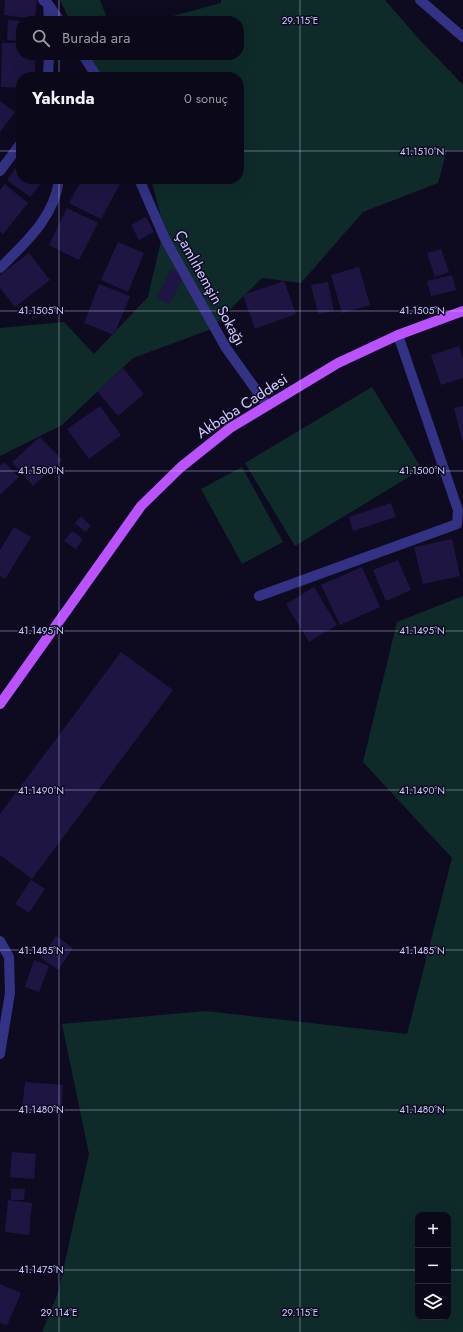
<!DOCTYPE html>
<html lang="tr">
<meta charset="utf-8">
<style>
:root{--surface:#0a0819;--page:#181626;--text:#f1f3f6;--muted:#999aa2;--line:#2a2938}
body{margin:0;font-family:Jost,sans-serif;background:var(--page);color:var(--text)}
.controls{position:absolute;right:12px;bottom:12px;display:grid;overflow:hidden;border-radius:8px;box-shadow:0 4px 16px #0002}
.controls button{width:36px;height:36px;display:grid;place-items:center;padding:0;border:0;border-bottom:1px solid var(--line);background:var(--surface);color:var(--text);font:20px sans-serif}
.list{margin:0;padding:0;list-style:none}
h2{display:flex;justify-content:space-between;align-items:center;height:52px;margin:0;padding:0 16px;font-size:17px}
h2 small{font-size:13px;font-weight:400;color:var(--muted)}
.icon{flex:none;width:22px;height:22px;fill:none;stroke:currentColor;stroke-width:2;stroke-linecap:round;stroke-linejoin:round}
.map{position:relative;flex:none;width:463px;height:1332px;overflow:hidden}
.search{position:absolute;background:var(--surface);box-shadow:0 4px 16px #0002;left:16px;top:16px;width:228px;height:44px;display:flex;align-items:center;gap:10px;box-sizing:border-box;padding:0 14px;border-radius:16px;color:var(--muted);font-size:15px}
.panel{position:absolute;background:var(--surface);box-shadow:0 4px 16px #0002;left:16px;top:72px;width:228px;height:112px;border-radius:16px}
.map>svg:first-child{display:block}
.green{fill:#0e2b29;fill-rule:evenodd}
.building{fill:#1e1543}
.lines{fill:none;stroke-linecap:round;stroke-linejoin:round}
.minor{stroke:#333284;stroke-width:10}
.major{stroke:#ba52ff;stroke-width:10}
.ticks{fill:none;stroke:#cfcbff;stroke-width:1;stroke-opacity:0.45}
.labels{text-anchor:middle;stroke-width:3;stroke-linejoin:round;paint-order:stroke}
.street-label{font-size:15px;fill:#cfcbff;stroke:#0e0b21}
.ticks-label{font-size:10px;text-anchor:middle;fill:#cfcbff;stroke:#0e0b21;stroke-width:3;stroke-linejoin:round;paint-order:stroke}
</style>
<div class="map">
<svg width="463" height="1332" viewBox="0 0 463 1332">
<rect width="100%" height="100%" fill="#0e0b21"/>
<!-- green -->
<path class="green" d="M60 0H100L108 21H70Z
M221 0H385L418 38 463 85V150H447L438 183 363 212 301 283 262 278 209 330 133 358 62 425 0 456V328L64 322 94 354 148 297 164 228 151 179H239V77H99L88 55H239V21H154L221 3Z
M372 387 422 469 295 546 245 463Z
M242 467 283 542 242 564 201 489Z
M463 596V1332H42L58 1293 89 1154 62 1024 205 1011 407 1034 452 858 363 762 397 622ZM418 1215H448V1317H418Z"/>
<!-- building -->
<path class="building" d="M5 0H37L35 19 4 15Z
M8 20 21 21V41L7 40Z
M2 43H21V55H35V77H21V88L1 87Z
M0 101 15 112 0 132Z
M21 160V179H44L30 197 7 180Z
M82 179H114L121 182 101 219 69 203Z
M5 184 28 203 3 234 0 231V190Z
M67 208 98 223 79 260 49 245Z
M146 217 154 232 139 240 131 225Z
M118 242 144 253 128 292 101 280Z
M441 249 449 272 435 277 427 253Z
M29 253 50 280 15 307 0 288V275Z
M359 267 370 305 342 313 331 275Z
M171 269 184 275 170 304 157 298Z
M452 275 456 290 431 296 427 281Z
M284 281 296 314 255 329 243 295Z
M328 282 334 311 318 314 311 285Z
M99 284 130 296 114 335 84 323Z
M459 346 463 359V378L441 385 431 355Z
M123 368 144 394 118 416 97 391Z
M100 406 121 435 89 459 67 429Z
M463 406V440H462L454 408Z
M40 437 62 460 33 486 12 462Z
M4 462 19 477 0 495V466Z
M391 503 396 517 353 531 349 517Z
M81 516 91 526 85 532 75 523Z
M14 527 31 537 5 579 0 576V550Z
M72 531 83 539 76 549 64 541Z
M452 539 460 576 423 584 414 547Z
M398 560 411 590 386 601 373 570Z
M362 567 380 607 340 625 321 585Z
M314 587 337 625 309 642 286 604Z
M121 652 173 690 32 879 0 855V814Z
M31 880 45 889 29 913 15 904Z
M56 936 73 948 58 970 41 958Z
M34 960 49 966 39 992 25 987Z
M25 1082 63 1085 61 1113 22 1109Z
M12 1152 36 1154 34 1179 10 1177Z
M11 1189H25L24 1200H11Z
M8 1200 32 1203 29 1235 5 1232Z
M0 1284 21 1293 7 1325 0 1323Z"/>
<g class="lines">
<!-- minor -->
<path class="minor" d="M43 0 48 4 60 21
M420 0 463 37
M48 4 49 21
M83 55 97 77
M48 77 49 55
M0 171 21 143
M139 179 165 239 226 348 267 405
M0 268C25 243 55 217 59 179
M259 596 457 524 458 510 398 335
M0 941 9 957 10 993 0 1054"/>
<!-- major -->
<path class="major" d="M0 704 141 506 181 467 230 428 338 363 398 335 463 311"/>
</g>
<!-- ticks -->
<path class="ticks" d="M59 0V21M300 0V1332M59 55V77M0 151H21M239 151H463M59 179V1332M0 311H463M0 471H463M0 631H463M0 790H463M0 950H463M0 1110H463M0 1270H418M448 1270H463"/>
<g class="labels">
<!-- street labels -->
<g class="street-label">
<text transform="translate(210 288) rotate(61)" y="5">Çamlıhemşin Sokağı</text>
<text transform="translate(242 406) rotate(-33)" y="5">Akbaba Caddesi</text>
</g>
</g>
<g class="ticks-label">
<text x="300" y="24">29.115°E</text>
<text x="422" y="155">41.1510°N</text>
<text x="41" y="314">41.1505°N</text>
<text x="422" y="314">41.1505°N</text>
<text x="41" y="474">41.1500°N</text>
<text x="422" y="474">41.1500°N</text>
<text x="41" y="634">41.1495°N</text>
<text x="422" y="634">41.1495°N</text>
<text x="41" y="794">41.1490°N</text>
<text x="422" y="794">41.1490°N</text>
<text x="41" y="954">41.1485°N</text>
<text x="422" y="954">41.1485°N</text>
<text x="41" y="1113">41.1480°N</text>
<text x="422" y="1113">41.1480°N</text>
<text x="41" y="1273">41.1475°N</text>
<text x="59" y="1316">29.114°E</text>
<text x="300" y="1316">29.115°E</text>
</g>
</svg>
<div class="controls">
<button>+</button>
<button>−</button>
<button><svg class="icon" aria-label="layers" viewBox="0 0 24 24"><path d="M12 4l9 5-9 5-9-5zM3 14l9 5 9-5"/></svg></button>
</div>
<div class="search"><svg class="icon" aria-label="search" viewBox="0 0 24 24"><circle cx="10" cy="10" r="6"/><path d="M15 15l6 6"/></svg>Burada ara</div>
<section class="panel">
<h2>Yakında<small>0 sonuç</small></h2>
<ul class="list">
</ul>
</section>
</div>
